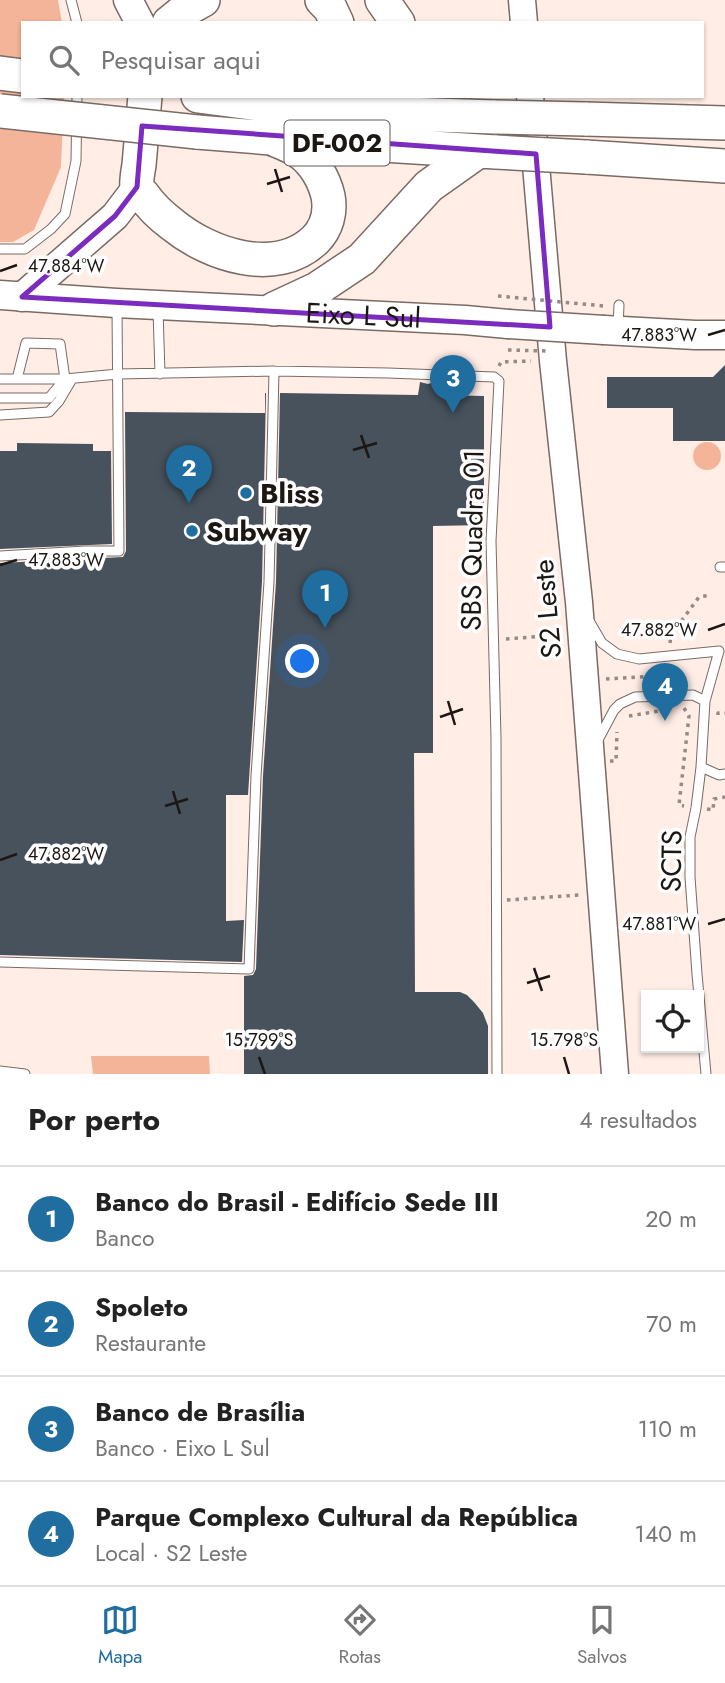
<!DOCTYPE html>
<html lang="pt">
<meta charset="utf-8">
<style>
:root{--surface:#fff;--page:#f6f6f6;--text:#222;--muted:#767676;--line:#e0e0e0;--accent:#206da0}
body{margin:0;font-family:Jost,sans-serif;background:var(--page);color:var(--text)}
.controls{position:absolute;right:21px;bottom:21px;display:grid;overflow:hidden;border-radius:0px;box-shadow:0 2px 5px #0004}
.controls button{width:63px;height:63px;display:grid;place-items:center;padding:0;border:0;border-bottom:2px solid var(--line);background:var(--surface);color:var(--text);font:35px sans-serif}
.you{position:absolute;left:303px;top:662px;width:24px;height:24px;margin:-18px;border:5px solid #fff;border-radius:50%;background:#1a73e8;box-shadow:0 0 0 10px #1a73e833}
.badge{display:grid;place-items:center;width:46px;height:46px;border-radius:50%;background:var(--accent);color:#fff;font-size:23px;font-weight:700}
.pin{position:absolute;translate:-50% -58px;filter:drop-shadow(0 2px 4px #0008)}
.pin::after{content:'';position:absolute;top:37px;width:24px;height:21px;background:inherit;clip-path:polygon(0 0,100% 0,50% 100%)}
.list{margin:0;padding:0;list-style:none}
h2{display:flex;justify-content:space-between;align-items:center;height:91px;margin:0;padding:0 28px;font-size:30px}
h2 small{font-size:23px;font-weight:400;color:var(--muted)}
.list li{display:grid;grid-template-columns:46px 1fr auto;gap:21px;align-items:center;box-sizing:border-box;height:105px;padding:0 28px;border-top:2px solid var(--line)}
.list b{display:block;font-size:26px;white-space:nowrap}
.list p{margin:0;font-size:23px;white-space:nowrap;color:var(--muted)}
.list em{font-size:23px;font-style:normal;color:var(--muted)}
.icon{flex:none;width:38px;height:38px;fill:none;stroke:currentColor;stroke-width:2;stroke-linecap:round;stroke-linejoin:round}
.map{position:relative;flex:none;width:725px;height:1074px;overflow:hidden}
.search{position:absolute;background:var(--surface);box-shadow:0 2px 5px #0004;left:21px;right:21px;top:21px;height:77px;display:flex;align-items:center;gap:18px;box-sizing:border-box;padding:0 24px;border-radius:0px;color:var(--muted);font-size:26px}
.sheet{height:511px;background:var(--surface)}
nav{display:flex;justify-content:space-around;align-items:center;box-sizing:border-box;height:98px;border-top:2px solid var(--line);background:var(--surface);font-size:19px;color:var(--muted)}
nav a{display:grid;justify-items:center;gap:4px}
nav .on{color:var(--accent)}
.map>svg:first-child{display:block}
.green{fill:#f3b49a}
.building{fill:#47525c}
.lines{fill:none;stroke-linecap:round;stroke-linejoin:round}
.lane-casing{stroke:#7a6b65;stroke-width:11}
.secondary-casing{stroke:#7a6b65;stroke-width:29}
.primary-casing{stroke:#7a6b65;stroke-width:31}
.highway-casing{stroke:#7a6b65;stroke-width:36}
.path{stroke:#978a85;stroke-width:3.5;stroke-dasharray:3.5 5;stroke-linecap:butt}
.lane{stroke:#fff;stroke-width:9}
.secondary{stroke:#fff;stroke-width:26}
.primary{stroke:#fff;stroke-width:28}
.highway{stroke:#fff;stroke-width:33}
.primary-bridge-casing{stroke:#7a6b65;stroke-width:31;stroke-linecap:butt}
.highway-bridge-casing{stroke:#7a6b65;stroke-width:36;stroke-linecap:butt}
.path-bridge{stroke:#978a85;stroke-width:3.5;stroke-dasharray:3.5 5;stroke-linecap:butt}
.primary-bridge{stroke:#fff;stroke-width:28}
.highway-bridge{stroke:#fff;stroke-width:33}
.marked{fill:none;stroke:#7b2cbf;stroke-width:5;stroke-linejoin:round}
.ticks{fill:none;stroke:#1d1714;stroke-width:2.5}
.poi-dot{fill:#206da0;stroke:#fefefe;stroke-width:2.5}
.labels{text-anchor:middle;stroke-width:7;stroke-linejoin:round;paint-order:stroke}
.shield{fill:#fefefe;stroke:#605c5a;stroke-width:2}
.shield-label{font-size:26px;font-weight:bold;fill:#1d1714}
.street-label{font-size:28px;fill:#1d1714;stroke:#fefefe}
.poi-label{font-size:28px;font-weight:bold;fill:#1d1714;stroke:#fefefe;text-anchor:start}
.ticks-label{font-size:18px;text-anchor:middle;fill:#1d1714;stroke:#fefefe;stroke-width:7;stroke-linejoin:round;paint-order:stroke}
</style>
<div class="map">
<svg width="725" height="1074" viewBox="0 0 725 1074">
<rect width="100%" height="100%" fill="#ffede6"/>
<!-- green -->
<path class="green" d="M0 0H58L62 23H23V96H64L61 167 34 230 13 242H0Z
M693 456a14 14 0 1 1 28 0a14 14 0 1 1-28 0Z
M91 1056H209L210 1074H93Z"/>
<!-- building -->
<path class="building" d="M725 365V441H673V408H607V377H713Z
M420 382 428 384 434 382 438 395 484 396V525L433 526V753H414L415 992H460L467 995 474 1002 483 1013 488 1026V1074H244V976L253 975 256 969 263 776 276 582 280 393 418 395Z
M265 393H266L262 582 248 795H226V921L244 920 242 962 0 955V563L123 557 126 551 125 412 265 413Z
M17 443 93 444V451H111L112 544 0 549V451H17Z"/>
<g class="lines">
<defs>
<path id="lane" d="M71 0 77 23
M0 249H25L51 229 65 214 76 161 77 96
M158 309 160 374
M618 327 619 305
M0 379H65L118 374 274 371 388 373 494 377 499 381 491 541 496 738 497 1074
M0 398H49L65 379 60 344 26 343 17 379
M0 415 49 412 59 401 72 379
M0 556 85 551H119L117 308
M720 567H725
M588 619 602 643 617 654 639 659 719 651 705 701 701 767 696 808 690 837V877L697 974 706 1074
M598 740 614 710 620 704 635 697 693 695 705 701
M701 767 719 775 725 774
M0 962 249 969 256 776 269 582 274 371
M0 1071 25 1074"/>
<path id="secondary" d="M522 0 524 23
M530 96 553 361 579 602 615 1074"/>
<g id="primary">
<path d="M128 0 140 23"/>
<path id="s1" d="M0 295 116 303 465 320 508 324"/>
<path d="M22 297 115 216 137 187"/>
<path d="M604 330 695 335H725"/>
</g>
<path id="highway" d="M322 0 330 8 337 23
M382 0 398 23
M169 23 185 10 203 0
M0 73 23 76
M145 96C143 119 141 142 139 165 138 171 136 181 137 187 138 190 141 193 143 195 152 208 161 216 173 225 210 255 276 277 315 240 327 228 331 212 328 196 324 179 314 162 300 152 292 146 280 142 271 138
M198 96 274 106 343 112 495 117
M585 119 725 123
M197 132 271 138 496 152
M586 157 725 166
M274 309 317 289 362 259 429 186 477 152"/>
</defs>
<!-- lane casing -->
<use href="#lane" class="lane-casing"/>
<!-- secondary casing -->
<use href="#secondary" class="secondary-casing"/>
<!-- primary casing -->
<use href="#primary" class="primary-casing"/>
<!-- highway casing -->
<use href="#highway" class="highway-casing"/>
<!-- path -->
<path class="path" d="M499 366 501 362 531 361
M506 639 560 635
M670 643 671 635 699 597 711 595
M606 679 670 675
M684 708 689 716 679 805 684 806
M718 715V713H725
M629 716 659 711
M610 761H616L617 732
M707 809 713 810 714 799 725 797
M507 900 579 895"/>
<!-- lane -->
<use href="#lane" class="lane"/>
<!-- secondary -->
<use href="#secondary" class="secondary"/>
<!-- primary -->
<use href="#primary" class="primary"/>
<!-- highway -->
<use href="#highway" class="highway"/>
<defs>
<path id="primary-bridge" d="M508 324 604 330"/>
<path id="highway-bridge" d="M0 111 197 132
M495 117 585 119
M496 152 586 157"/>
</defs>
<!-- primary-bridge casing -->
<use href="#primary-bridge" class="primary-bridge-casing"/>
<!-- highway-bridge casing -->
<use href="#highway-bridge" class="highway-bridge-casing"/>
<!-- path-bridge -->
<path class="path-bridge" d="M498 296 604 306
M508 350 548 351"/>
<!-- primary-bridge -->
<use href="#primary-bridge" class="primary-bridge"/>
<!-- highway-bridge -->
<use href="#highway-bridge" class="highway-bridge"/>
</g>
<!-- marked area -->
<path class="marked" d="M142 126 536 154 550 327 22 297 115 216 137 187Z"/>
<!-- ticks -->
<path class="ticks" d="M275 169 282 192M267 184 290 177M0 271 17 265M708 335 725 330M361 435 369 458M353 450 377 443M0 565 17 560M708 630 725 624M448 701 455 725M440 717 463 709M173 791 180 814M165 806 188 799M0 860 17 854M708 924 725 919M534 968 542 991M527 983 550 976M259 1057 265 1074M564 1057 569 1074"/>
<!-- markers -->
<g class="poi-dot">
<circle cx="246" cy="493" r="7"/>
<circle cx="192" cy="531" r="7"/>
</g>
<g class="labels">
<!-- shield labels -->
<rect class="shield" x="284.5" y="120.5" width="105" height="45" rx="5"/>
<g class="shield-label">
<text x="337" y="152">DF-002</text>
</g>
<!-- street labels -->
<g class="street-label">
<text dy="10" stroke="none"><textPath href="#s1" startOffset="364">Eixo L Sul</textPath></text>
<text transform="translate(472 540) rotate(-89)" y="10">SBS Quadra 01</text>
<text transform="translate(547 609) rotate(-95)" y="10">S2 Leste</text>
<text transform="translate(671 861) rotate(-89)" y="10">SCTS</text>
</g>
<!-- poi labels -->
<g class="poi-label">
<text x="260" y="503">Bliss</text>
<text x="206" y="541">Subway</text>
</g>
</g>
<g class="ticks-label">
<text x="66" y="272">47.884°W</text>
<text x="659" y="341">47.883°W</text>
<text x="66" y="566">47.883°W</text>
<text x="659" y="636">47.882°W</text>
<text x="66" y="860">47.882°W</text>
<text x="659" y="930">47.881°W</text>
<text x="564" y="1046">15.798°S</text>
<text x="259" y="1046">15.799°S</text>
</g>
</svg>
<div class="controls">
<button><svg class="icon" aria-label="locate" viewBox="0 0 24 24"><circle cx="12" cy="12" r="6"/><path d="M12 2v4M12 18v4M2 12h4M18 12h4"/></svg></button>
</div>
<div class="you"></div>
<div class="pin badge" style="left:325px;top:628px">1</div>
<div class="pin badge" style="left:189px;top:503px">2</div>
<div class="pin badge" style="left:453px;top:413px">3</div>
<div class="pin badge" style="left:665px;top:721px">4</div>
<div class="search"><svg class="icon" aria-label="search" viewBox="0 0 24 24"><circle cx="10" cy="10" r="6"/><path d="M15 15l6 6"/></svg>Pesquisar aqui</div>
</div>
<section class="sheet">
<h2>Por perto<small>4 resultados</small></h2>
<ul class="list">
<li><span class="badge">1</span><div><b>Banco do Brasil - Edifício Sede III</b><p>Banco</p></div><em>20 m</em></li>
<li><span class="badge">2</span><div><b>Spoleto</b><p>Restaurante</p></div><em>70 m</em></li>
<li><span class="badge">3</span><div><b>Banco de Brasília</b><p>Banco · Eixo L Sul</p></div><em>110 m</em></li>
<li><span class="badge">4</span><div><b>Parque Complexo Cultural da República</b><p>Local · S2 Leste</p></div><em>140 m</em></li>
</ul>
</section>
<nav>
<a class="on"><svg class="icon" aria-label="map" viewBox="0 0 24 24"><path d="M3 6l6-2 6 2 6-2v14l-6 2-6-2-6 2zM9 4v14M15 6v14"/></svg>Mapa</a>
<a><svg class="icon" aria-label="directions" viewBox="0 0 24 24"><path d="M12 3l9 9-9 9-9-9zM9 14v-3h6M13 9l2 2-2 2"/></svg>Rotas</a>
<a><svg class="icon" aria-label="saved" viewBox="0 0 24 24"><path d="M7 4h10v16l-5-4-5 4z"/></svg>Salvos</a>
</nav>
